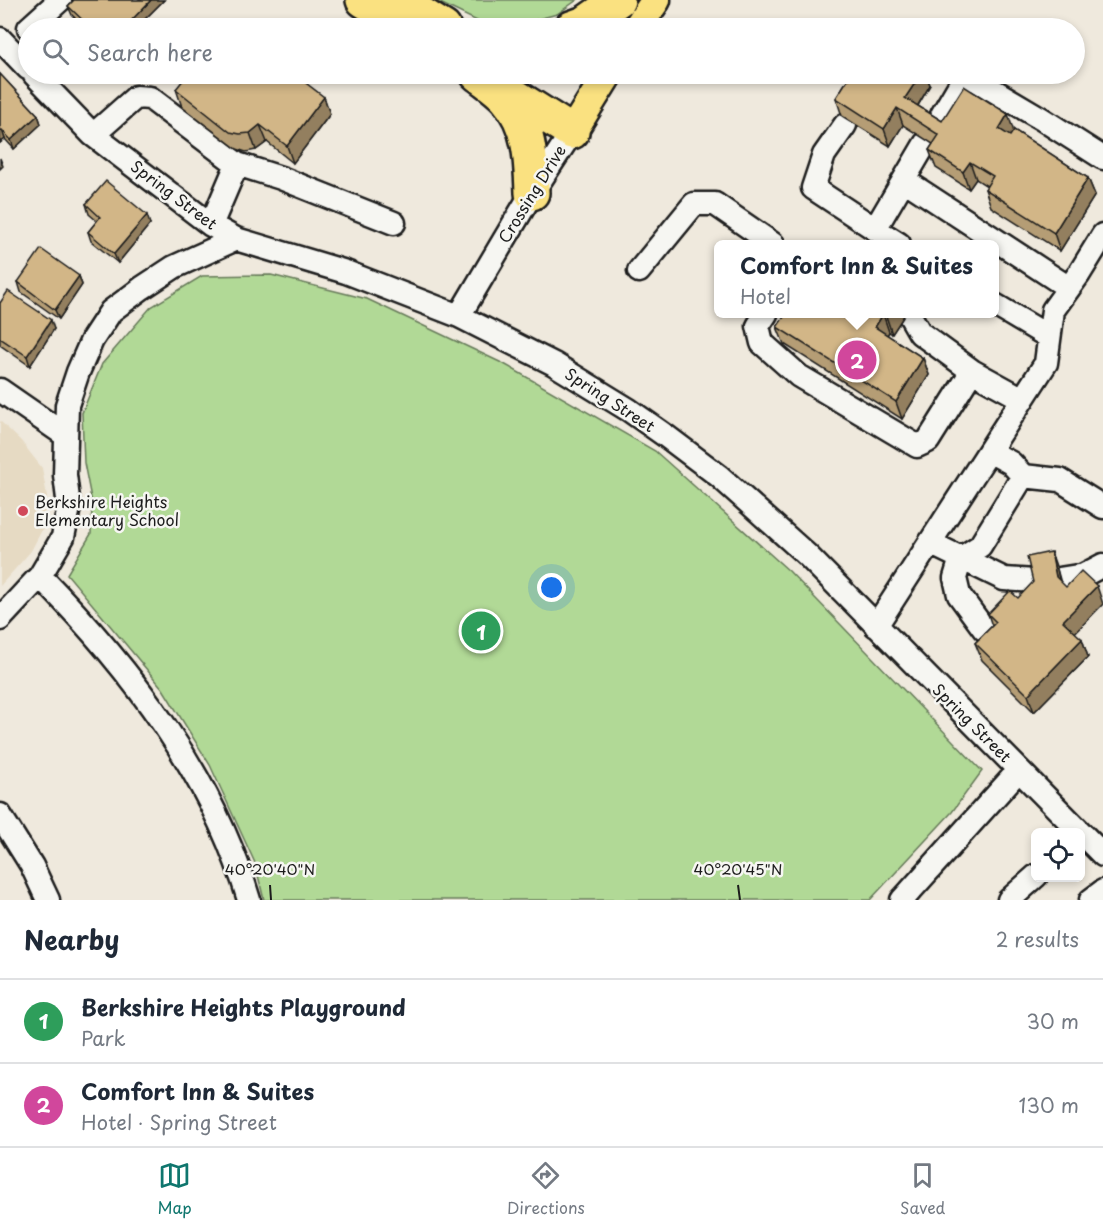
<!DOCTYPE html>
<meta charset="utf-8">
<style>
:root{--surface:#fff;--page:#f2f2f3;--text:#1f2937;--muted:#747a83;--line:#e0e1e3;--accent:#0f766e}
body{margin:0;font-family:"Playpen Sans",sans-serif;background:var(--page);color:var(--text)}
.controls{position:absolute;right:18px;bottom:18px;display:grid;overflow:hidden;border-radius:9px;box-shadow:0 3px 9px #0003}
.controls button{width:54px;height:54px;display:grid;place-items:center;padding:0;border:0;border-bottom:2px solid var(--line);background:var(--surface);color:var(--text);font:30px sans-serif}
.you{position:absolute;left:552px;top:588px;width:21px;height:21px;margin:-15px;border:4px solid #fff;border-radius:50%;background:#1a73e8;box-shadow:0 0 0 9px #1a73e833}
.badge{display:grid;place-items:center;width:39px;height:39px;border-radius:50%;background:var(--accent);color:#fff;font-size:20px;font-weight:700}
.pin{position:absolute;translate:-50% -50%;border:3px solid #fff;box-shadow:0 2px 6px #0006}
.popup{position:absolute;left:714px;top:240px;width:285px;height:78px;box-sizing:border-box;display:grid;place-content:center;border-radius:9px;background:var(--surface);filter:drop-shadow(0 2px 4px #0005);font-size:20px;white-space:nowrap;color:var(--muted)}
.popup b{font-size:22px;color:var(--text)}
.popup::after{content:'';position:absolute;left:50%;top:100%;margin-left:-12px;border:12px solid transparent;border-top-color:var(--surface)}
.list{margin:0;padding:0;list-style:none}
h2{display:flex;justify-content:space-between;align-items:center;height:78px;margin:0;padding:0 24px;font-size:26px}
h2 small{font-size:20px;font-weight:400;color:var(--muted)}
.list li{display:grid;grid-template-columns:39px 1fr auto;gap:18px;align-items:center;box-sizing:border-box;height:84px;padding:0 24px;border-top:2px solid var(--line)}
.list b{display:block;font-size:22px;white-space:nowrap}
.list p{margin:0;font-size:20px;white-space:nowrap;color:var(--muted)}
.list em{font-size:20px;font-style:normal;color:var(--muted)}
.icon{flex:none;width:33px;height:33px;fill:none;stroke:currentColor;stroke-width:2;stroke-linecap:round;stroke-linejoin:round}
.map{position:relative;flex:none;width:1103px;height:900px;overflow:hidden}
.search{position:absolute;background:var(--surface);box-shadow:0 3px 9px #0003;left:18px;right:18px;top:18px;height:66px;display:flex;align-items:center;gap:15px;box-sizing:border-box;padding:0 21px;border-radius:33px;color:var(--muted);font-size:22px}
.sheet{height:246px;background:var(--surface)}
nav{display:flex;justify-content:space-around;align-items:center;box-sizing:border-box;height:84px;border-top:2px solid var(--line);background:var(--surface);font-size:16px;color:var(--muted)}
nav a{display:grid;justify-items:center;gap:3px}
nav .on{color:var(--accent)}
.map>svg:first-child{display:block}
.built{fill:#e6dac3}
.green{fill:#b1d996;stroke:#667a59;stroke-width:1.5}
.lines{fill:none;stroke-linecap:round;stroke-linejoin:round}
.minor-casing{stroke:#1c1c1c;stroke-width:27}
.major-casing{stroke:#1c1c1c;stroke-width:33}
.highway-casing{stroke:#1c1c1c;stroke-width:38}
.minor{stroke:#f6f6f2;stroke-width:22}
.major{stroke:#fae180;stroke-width:28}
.highway{stroke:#fae180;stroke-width:33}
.wall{fill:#b59d74;stroke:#1c1c1c;stroke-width:1.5}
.shaded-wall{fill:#937f5e;stroke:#1c1c1c;stroke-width:1.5}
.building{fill:#d2b687;stroke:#1c1c1c;stroke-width:1.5}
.ticks{fill:none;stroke:#1c1c1c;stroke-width:2}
.poi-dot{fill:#d1495b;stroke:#f6f6f2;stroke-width:2}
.labels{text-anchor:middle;stroke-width:5;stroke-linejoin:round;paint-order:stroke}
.street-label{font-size:16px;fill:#1c1c1c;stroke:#f6f6f2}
.poi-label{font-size:16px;fill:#1c1c1c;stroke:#f6f6f2;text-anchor:start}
.ticks-label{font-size:15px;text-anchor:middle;fill:#1c1c1c;stroke:#f6f6f2;stroke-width:5;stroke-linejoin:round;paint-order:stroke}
</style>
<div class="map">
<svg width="1103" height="900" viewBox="0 0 1103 900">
<rect width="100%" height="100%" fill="#efe9dd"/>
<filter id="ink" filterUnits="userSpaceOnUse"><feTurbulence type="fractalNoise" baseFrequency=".0167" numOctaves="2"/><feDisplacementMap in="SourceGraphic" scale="12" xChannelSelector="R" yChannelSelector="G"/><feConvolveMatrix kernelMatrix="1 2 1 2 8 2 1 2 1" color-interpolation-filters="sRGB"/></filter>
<g filter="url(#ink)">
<!-- built -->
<path class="built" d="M0 421 21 441 42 468 47 496 44 526 31 551 0 586Z"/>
<!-- green -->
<path class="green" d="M434 0H577L557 14 520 24 479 22Z
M271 275 367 299 504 364 655 451 789 571 982 771 952 812 870 900H264L255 863 210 765 163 689 67 574 91 534 92 503 84 463 82 413 102 364 151 307 202 276Z"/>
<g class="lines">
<defs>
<path id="minor" d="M29 28 60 0
M0 39 28 68
M34 74 93 135 211 225 236 239 346 272 459 316 554 364 629 410 666 436 719 476 807 555 1103 855
M942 115 966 74 1042 119 1103 158
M845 125 824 155 813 188 875 229
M93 135 136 97 150 98 237 164 211 225
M237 164 281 178 394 223
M904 180 1069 288
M899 244 875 229 925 144
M639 271 694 204H715L773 244
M995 305 1049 337
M766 314 758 326 762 343 799 376 917 446 928 441 972 371
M909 314 920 333 972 371 1023 399
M459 316 532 193 572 132
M0 390 65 435
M1023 476 1060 480 1103 507
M930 543 961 558 980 546 1023 476 1011 463 989 451
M40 576C130 668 212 774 249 900
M1059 579 1084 575 1103 565
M0 619 40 576 63 537 69 507 65 475 67 405 78 372 92 340 111 311 142 288 174 267 236 239
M876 626 1046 363 1053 310 1079 274 1103 235
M984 629 959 595 955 578 961 558 1004 579 1035 581
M0 815 32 866 48 900
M902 900 1019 770
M1009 900 1036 876
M1091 900 1103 891"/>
<path id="major" d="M637 28 656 0
M572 132 608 74"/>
<path id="highway" d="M363 0 408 28
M399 0 444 28
M571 28 585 23 618 0
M477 74C487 82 498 89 506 98 530 125 531 159 532 193
M504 89 572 132"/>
</defs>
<!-- minor casing -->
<use href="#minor" class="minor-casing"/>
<!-- major casing -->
<use href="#major" class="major-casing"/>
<!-- highway casing -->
<use href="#highway" class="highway-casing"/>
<!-- minor -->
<use href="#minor" class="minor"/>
<!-- major -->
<use href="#major" class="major"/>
<!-- highway -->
<use href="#highway" class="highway"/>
</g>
<!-- wall -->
<path class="wall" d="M74 0H164L136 28H85L72 15 68 6Z
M0 74 38 115 41 124 14 149 5 139 0 143Z
M851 74H926L930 85 918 106 942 121 1014 130 1088 178 1095 195 1060 251 991 207 985 189 987 186 976 179 969 189 936 168 929 150 933 144 903 125 890 146 842 116 836 98Z
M176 89 324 97 330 114 293 163 267 142 256 150 246 152 237 149 182 107Z
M86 204 150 224 118 263 91 241 88 232 97 221 89 214Z
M79 276 82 285 59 319 21 292 18 282Z
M0 303 54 329 30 366 0 345Z
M786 314H905L892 334 889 332 887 335 923 358 929 375 902 419 784 344 777 327Z
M1057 569 1075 633 1082 639 1088 657 1034 712 982 660 975 643 992 626 988 614 1018 598Z"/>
<!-- shaded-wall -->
<path class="shaded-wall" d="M151 0H164L136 28H124Z
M921 74H926L930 85 912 115 905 98Z
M324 97 330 114 293 163 287 146Z
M897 108 903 125 890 146 884 129Z
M1008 114 1014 132 1005 147 999 129Z
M38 115 41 124 14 149 11 140Z
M260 125 267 142 256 150 250 133Z
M2 130 5 139 0 143V131Z
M0 158 3 166 0 169Z
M970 162 976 179 969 189 963 172Z
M1088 178 1095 195 1060 251 1054 233Z
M147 215 150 224 118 263 114 254Z
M79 276 82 285 59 319 55 310Z
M883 314 889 332 881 345 875 327Z
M887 314H905L892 334 886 316Z
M51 320 54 329 30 366 27 356Z
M923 358 929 375 902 419 896 402Z
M1051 552 1057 569 1062 594 1056 577Z
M1097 586 1103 604 1070 638 1063 621Z
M1082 639 1088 657 1034 712 1028 695Z"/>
<!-- building -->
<path class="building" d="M74 0H151L124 28H91L68 6Z
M0 74 38 115 11 140 2 130 0 131Z
M188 74H294L324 97 287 146 260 125 250 133 240 134 230 132 176 89Z
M851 74H921L905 98 942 121 964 86 1008 114 999 129 1010 136 1014 130 1088 178 1054 233 985 189 993 176 970 162 963 172 929 150 939 135 897 108 884 129 836 98Z
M106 181 147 215 114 254 88 232 100 217 86 204Z
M41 249 79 276 55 310 18 282Z
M8 291 51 320 27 356 0 338V303Z
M786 314H887L886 316 883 314 875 327 923 358 896 402 777 327Z
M1051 552 1056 577 1066 587 1081 571 1097 586 1063 621 1082 639 1028 695 975 643 996 622 988 614 1010 591 1018 598 1033 582 1027 557Z"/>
</g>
<!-- ticks -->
<path class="ticks" d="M270 885 271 900M738 885 740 900"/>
<!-- markers -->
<circle class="poi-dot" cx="23" cy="511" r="6"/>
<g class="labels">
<!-- street labels -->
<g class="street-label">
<text transform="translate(532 194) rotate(-58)" y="6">Crossing Drive</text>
<text transform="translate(174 195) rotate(37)" y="6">Spring Street</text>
<text transform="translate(610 400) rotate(33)" y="6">Spring Street</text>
<text transform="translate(972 723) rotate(45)" y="6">Spring Street</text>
</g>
<!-- poi labels -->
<g class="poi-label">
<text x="35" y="508">Berkshire Heights<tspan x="35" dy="18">Elementary School</tspan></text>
</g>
</g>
<g class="ticks-label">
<text x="270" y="875">40°20'40"N</text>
<text x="738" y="875">40°20'45"N</text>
</g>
</svg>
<div class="controls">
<button><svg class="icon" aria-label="locate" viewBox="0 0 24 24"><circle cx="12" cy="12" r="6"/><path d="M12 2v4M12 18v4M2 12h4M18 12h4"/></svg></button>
</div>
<div class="you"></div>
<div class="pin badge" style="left:481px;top:631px;background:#2e9e5b">1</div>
<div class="pin badge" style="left:857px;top:360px;background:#d1479c">2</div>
<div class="popup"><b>Comfort Inn &amp; Suites</b>Hotel</div>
<div class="search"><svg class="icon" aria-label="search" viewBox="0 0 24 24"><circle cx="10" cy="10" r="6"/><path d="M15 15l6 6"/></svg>Search here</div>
</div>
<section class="sheet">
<h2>Nearby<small>2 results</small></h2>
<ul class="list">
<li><span class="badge" style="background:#2e9e5b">1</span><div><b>Berkshire Heights Playground</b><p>Park</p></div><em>30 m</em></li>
<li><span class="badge" style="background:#d1479c">2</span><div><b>Comfort Inn &amp; Suites</b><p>Hotel · Spring Street</p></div><em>130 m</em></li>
</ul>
</section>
<nav>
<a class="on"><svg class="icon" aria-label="map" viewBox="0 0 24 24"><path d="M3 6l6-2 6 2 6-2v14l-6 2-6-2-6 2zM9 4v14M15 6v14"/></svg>Map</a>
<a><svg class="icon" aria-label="directions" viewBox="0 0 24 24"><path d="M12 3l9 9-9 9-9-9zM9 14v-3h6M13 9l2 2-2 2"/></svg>Directions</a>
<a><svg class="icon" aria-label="saved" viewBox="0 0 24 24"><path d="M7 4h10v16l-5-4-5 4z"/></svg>Saved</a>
</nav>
